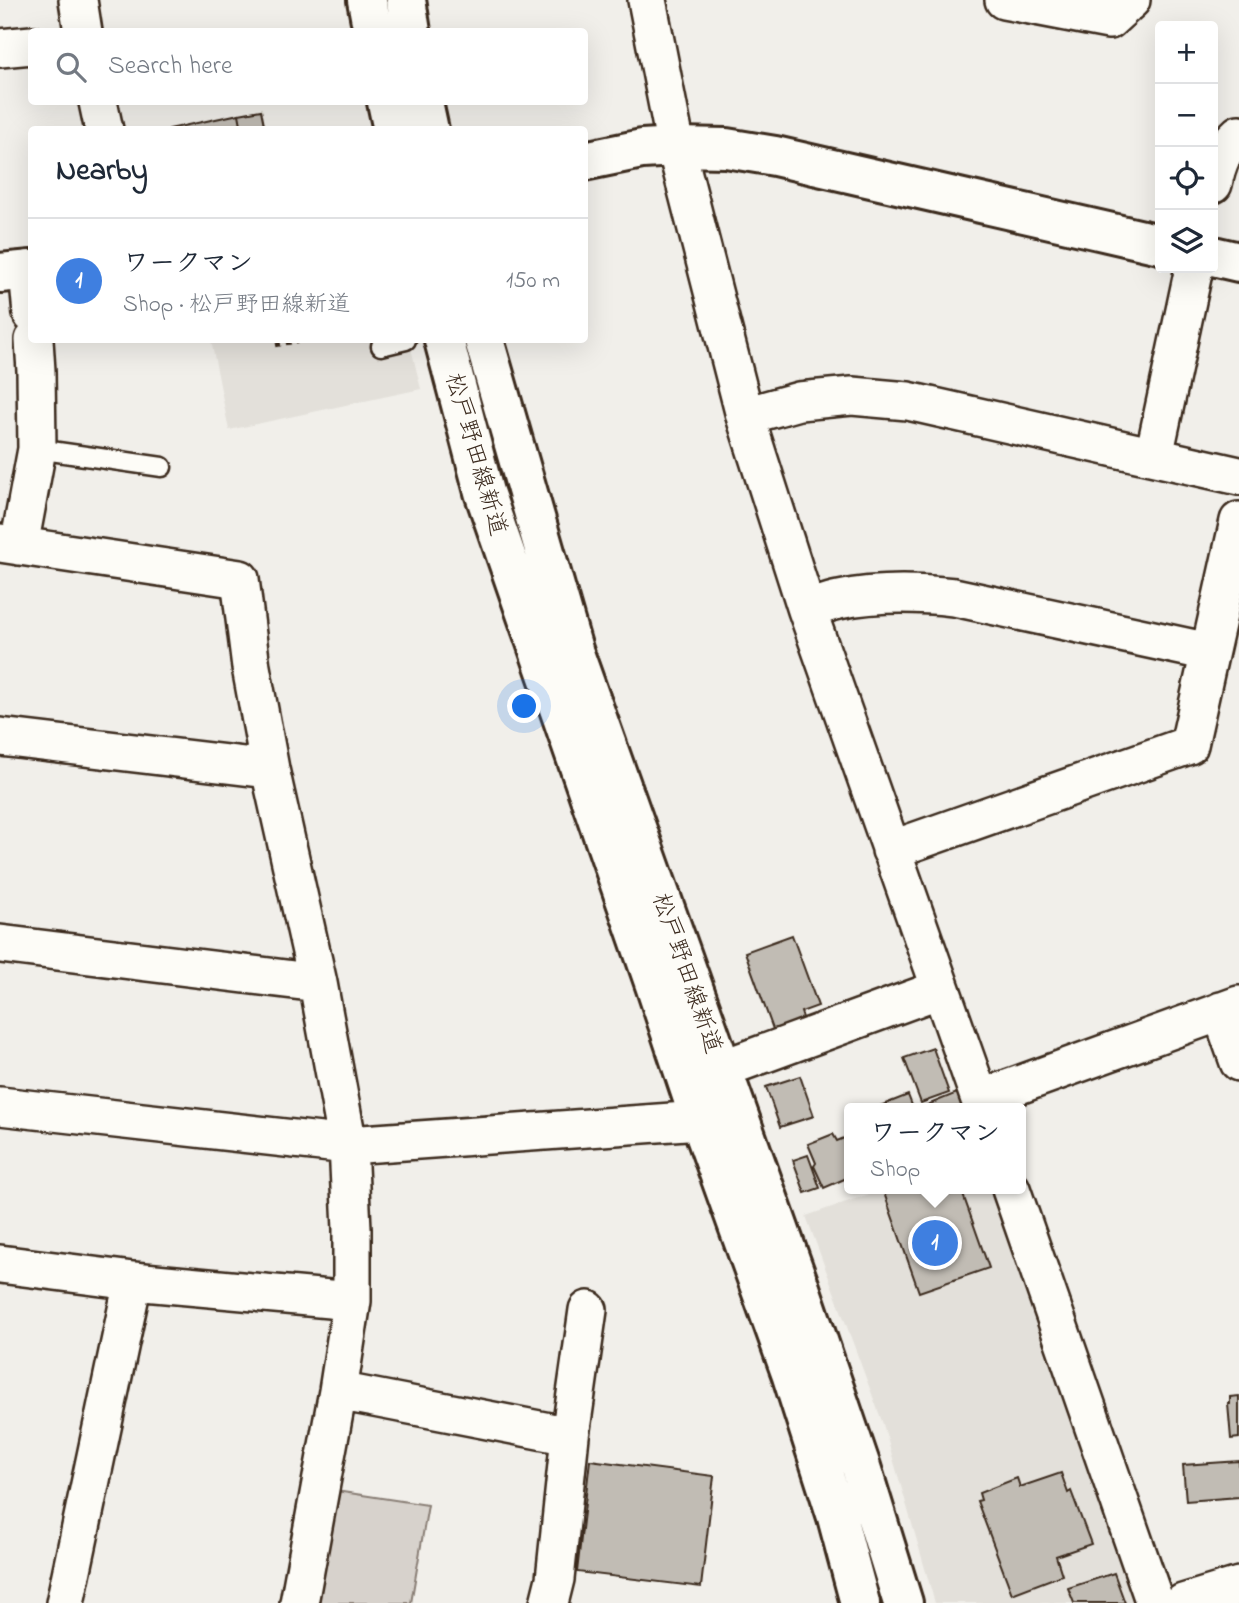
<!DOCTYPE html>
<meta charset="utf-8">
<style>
:root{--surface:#fff;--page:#f6f6f7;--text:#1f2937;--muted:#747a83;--line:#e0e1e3;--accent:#1f6fb2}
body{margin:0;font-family:"Indie Flower","Klee One",sans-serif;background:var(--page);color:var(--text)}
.controls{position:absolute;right:21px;top:21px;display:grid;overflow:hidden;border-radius:7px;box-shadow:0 7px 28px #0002}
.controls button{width:63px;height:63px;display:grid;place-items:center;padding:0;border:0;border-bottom:2px solid var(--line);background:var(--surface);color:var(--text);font:35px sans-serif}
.you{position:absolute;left:525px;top:707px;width:24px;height:24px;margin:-18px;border:5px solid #fff;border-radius:50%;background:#1a73e8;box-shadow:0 0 0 10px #1a73e833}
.badge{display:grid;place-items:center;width:46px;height:46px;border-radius:50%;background:var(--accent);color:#fff;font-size:23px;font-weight:700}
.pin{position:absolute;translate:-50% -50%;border:4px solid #fff;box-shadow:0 2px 7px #0006}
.popup{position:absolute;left:844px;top:1103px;width:182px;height:91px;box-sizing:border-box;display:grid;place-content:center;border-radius:7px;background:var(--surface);filter:drop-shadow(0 2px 5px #0005);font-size:23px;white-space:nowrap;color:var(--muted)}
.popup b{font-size:26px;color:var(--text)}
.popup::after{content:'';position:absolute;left:50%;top:100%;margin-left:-14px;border:14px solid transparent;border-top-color:var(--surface)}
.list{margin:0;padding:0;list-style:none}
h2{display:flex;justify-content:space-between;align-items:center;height:91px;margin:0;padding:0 28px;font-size:30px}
h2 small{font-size:23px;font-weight:400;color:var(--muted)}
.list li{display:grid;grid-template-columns:46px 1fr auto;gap:21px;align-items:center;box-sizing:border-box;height:126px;padding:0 28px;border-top:2px solid var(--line)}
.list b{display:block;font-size:26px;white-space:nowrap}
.list p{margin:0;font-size:23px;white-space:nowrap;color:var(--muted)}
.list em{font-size:23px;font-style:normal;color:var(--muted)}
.icon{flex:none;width:38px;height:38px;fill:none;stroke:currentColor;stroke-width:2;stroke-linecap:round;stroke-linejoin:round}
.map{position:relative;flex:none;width:1239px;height:1603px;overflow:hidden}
.search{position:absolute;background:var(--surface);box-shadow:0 7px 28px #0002;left:28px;top:28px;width:560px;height:77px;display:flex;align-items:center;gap:18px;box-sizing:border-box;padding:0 24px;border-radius:7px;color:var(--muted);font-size:26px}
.panel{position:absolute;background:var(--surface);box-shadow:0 7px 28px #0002;left:28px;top:126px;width:560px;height:217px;border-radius:7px}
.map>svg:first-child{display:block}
.built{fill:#e3e0da}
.green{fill:#d7d2cc;stroke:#897e75;stroke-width:2}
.building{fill:#c1bcb4;stroke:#3b2a1e;stroke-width:2}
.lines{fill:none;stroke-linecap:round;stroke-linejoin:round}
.service-casing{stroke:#3b2a1e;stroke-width:23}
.minor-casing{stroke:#3b2a1e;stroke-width:42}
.tertiary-casing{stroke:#3b2a1e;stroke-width:44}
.primary-casing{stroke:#3b2a1e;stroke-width:44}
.path{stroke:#3b2a1e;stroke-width:4.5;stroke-dasharray:5 5;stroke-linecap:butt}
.service{stroke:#fdfcf7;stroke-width:18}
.minor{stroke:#fdfcf7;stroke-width:37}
.tertiary{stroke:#fdfcf7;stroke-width:38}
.primary{stroke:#fdfcf7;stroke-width:38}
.labels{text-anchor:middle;stroke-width:5;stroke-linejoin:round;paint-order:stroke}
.street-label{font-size:24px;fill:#3b2a1e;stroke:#fdfcf7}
</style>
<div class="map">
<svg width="1239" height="1603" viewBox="0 0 1239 1603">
<rect width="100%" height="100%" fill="#f1efea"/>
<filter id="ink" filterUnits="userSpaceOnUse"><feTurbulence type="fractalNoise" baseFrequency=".0143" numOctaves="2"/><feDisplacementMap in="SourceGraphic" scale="14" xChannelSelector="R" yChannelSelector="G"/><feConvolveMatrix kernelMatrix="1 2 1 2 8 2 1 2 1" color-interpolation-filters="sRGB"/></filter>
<g filter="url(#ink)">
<!-- built -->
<path class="built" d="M211 340H409L421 389 229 430Z
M884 1189H993L1141 1603H935L883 1424 806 1216Z"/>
<!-- green -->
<path class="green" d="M336 1491 428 1505 411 1603H314Z"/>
<!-- building -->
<path class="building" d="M261 110 265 130H242L239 114Z
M239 114 242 130H169V129Z
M792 935 818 1006 801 1012 804 1021 774 1032 745 952Z
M933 1048 949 1093 921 1103 904 1058Z
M800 1076 814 1116 780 1127 766 1087Z
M957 1093 963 1108H923L922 1107Z
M908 1095 913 1108H875Z
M833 1134 837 1141 849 1136V1177L824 1188 814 1166 816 1163 808 1144Z
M808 1155 820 1188 805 1193 793 1160Z
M896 1189H961L989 1268 919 1292 884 1193Z
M1239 1396V1438L1231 1439 1228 1404H1230V1397Z
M590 1460 714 1476 701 1587 577 1572Z
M1239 1461V1497L1186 1501 1183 1465Z
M1061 1473 1068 1493 1071 1491 1091 1544 1056 1556 1062 1575 1012 1594 977 1501 981 1500 979 1493 1017 1478 1020 1487Z
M1114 1573 1125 1603H1074L1068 1588Z"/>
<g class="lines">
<defs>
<path id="service" d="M381 346 406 340
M37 449 162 467"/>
<path id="minor" d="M78 0 83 32
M647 0 676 147 745 416 807 610 983 1108
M1004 0 1109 20 1131 0
M0 48 32 45
M98 102 104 130
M1213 184C1217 164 1223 148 1239 134
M28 270 32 314
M745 416 799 401 852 396 908 401 1239 476
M1154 456 1194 268
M0 543 240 579 251 667 270 769 318 983 348 1145 352 1229V1301L338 1391 299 1603
M19 546 37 449 36 371 34 340
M807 610C817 607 828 602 839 600 877 592 916 593 954 597L1209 652
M0 737 270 769
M891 850 1189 745 1239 521
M0 944 318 983
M1221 1011 1239 1062
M722 1069 940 989
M980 1099 1239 1005
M0 1106 348 1145 700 1120
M1011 1189 1155 1603
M0 1264 133 1281 352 1301
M338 1391 570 1436 555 1579 549 1603
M570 1436 588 1310
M65 1603 133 1281
M1183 1603 1239 1586"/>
<path id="tertiary" d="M584 161 642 149 676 147 726 148 775 156 1160 244
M1213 256 1239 262
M0 273 32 270"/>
<path id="primary" d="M367 0 373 32
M406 0 411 32
M387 102 393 130
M423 102 429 130
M444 340 484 492 655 985 700 1120 791 1373 837 1517 860 1603
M484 340 574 653 799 1285 861 1467 903 1603"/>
</defs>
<!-- service casing -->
<use href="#service" class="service-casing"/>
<!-- minor casing -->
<use href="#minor" class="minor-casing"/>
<!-- tertiary casing -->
<use href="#tertiary" class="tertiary-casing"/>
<!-- primary casing -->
<use href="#primary" class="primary-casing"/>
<!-- path -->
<path class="path" d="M276 345 302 340"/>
<!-- service -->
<use href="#service" class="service"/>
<!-- minor -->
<use href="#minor" class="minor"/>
<!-- tertiary -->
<use href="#tertiary" class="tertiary"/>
<!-- primary -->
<use href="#primary" class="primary"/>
</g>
</g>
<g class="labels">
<!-- street labels -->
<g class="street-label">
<text transform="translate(477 454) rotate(74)" y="8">松戸野田線新道</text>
<text transform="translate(688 973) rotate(71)" y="8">松戸野田線新道</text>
</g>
</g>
</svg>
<div class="controls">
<button>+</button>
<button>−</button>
<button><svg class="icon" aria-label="locate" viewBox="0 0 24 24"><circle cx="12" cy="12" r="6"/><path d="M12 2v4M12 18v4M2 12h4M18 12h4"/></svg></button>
<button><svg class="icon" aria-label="layers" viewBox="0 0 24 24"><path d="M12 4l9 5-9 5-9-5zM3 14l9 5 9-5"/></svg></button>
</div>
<div class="you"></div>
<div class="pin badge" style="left:935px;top:1243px;background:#3f7fe0">1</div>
<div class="popup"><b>ワークマン</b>Shop</div>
<div class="search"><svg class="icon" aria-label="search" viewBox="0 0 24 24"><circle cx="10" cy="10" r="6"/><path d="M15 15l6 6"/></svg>Search here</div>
<section class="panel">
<h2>Nearby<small></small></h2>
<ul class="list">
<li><span class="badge" style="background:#3f7fe0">1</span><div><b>ワークマン</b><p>Shop · 松戸野田線新道</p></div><em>150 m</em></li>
</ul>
</section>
</div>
